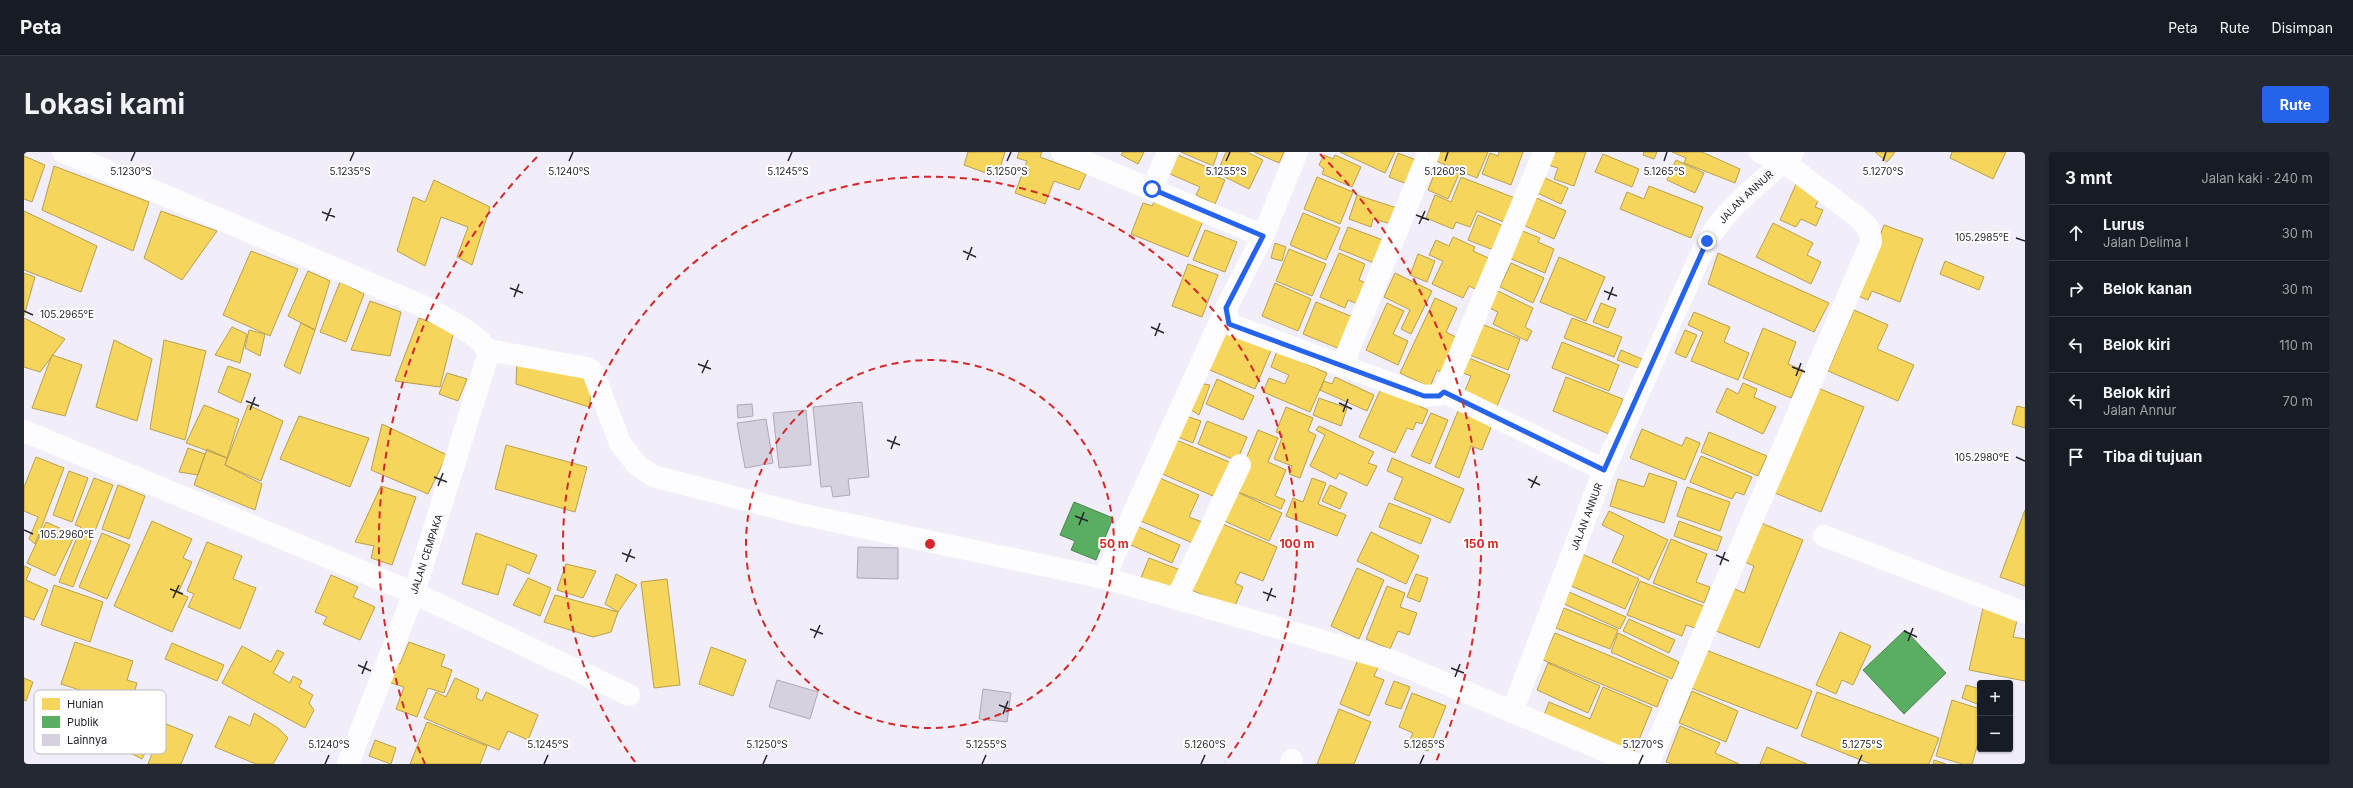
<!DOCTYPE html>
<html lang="id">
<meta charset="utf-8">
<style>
:root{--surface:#171b24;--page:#242831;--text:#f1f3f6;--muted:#9ea1a6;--line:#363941;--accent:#2563eb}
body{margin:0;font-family:Inter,sans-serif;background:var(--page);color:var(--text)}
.controls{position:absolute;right:12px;bottom:12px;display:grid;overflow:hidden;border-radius:4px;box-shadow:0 1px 3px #0004}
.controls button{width:36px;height:36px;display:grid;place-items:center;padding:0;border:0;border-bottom:1px solid var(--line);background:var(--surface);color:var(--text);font:20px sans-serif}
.stop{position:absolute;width:12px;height:12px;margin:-9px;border:3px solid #2563eb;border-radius:50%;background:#fff}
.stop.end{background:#2563eb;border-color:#fff;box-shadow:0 1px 4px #0008}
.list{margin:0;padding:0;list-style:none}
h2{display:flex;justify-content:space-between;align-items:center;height:52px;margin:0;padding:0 16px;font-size:17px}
h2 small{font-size:13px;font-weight:400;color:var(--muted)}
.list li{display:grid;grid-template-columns:26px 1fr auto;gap:12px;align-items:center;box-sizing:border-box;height:56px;padding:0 16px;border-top:1px solid var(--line)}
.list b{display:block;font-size:15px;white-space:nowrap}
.list p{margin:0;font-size:13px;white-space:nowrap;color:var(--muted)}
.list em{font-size:13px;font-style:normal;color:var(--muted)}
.icon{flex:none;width:22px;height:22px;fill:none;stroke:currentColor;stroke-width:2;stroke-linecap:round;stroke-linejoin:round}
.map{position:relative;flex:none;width:2001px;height:612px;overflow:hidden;border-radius:4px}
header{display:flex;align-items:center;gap:24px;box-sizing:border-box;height:56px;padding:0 20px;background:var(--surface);border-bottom:1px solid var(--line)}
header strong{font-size:19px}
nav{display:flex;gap:22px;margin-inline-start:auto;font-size:14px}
.intro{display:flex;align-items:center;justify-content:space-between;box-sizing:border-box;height:96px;padding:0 24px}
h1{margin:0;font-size:28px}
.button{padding:10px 18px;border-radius:4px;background:var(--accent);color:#fff;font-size:14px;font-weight:700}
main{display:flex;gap:24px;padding:0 24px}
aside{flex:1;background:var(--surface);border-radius:4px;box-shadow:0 1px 3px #0004}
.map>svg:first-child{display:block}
.homes{fill:#f6d55c;stroke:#b8a04e}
.public{fill:#5aae61;stroke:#4b8552}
.building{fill:#d6d1de;stroke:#adaab4}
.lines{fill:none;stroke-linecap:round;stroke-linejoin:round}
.street{stroke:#fdfcfe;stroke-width:22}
.route{stroke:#2563eb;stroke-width:5}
.ticks{fill:none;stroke:#27242e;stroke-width:1.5}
.ring{fill:none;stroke:#d62828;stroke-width:2;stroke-dasharray:7 5}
.labels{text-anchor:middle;stroke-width:4;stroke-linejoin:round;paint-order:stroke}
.street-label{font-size:10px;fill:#27242e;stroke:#fff}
.key{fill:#fff;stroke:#bebdc0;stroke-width:1}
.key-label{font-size:11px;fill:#27242e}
.ticks-label{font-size:10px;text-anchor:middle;fill:#27242e;stroke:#fff;stroke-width:4;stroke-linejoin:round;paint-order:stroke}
.centre{fill:#d62828;stroke:#fff;stroke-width:2}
.ring-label{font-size:12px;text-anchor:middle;font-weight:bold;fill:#d62828;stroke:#fff;stroke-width:4;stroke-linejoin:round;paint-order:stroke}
</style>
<header>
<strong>Peta</strong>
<nav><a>Peta</a><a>Rute</a><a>Disimpan</a></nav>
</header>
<div class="intro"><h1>Lokasi kami</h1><a class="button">Rute</a></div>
<main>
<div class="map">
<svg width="2001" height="612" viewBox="0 0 2001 612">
<rect width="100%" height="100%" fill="#f1edf9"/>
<!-- homes -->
<path class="homes" d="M944 0H981L973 25 940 13Z
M995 0H1018L1016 5 1062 22 1055 38 1030 29 1021 52 991 41 1003 9 993 6Z
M1099 0H1120L1114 12 1097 3Z
M1157 0H1194L1189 14Z
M1202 0H1223L1239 8 1225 37 1193 21Z
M1230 0H1260L1255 11Z
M1316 0H1371L1361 21Z
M1416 0H1464L1453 26 1412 9Z
M1475 0H1499L1487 33 1458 22 1466 1 1474 4Z
M1528 0H1562L1550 34 1530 27 1534 16 1524 13Z
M1620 0H1633L1630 7 1619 3Z
M1648 0H1678L1716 17 1711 31 1660 11 1662 6Z
M1851 0H1871L1863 10Z
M1928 0H1982L1969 27 1926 6Z
M1374 1 1392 8 1383 32 1365 25Z
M1579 2 1615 17 1608 35 1571 20Z
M1154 3 1185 16 1183 21 1201 28 1191 52 1172 43 1176 35 1146 22Z
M1300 3 1309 7 1311 3 1337 15 1328 35 1298 22 1300 17 1295 13Z
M0 4 21 13 8 50 0 47Z
M1652 8 1680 21 1671 41 1643 28Z
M1414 13 1435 22 1424 47 1404 38Z
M30 14 125 50 109 99 18 58Z
M1516 24 1544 36 1537 52 1509 39Z
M1293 25 1329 40 1316 72 1280 57Z
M1437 25 1491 46 1482 71 1453 59 1446 75 1432 70 1429 77 1402 66 1411 43 1427 50Z
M410 28 466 55 448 113 433 105 444 75 417 65 401 114 373 99 389 45 401 50Z
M1773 30 1798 41 1791 55 1799 58 1792 74 1777 67 1772 75 1756 68Z
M1625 34 1679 55 1667 86 1596 57 1603 40 1620 47Z
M1333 43 1373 56 1368 72 1349 67 1347 75 1325 67Z
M1510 45 1542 59 1530 87 1497 72Z
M1130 50 1179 69 1164 105 1107 82 1119 51 1128 54Z
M0 59 73 94 57 140 0 118Z
M137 59 193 79 158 128 120 106Z
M1279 61 1316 76 1302 108 1266 93Z
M1454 63 1482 75 1472 99 1444 88Z
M1749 71 1789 91 1783 103 1797 110 1787 132 1732 105Z
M1860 73 1899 87 1876 150 1848 139 1844 148 1834 144Z
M1324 75 1359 88 1350 111 1315 97Z
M1181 78 1213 90 1201 120 1169 108Z
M1496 78 1516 86 1514 90 1530 97 1521 121 1485 106Z
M1429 85 1451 95 1449 99 1469 108 1455 139 1445 134 1439 146 1408 132 1419 109 1405 103 1412 88 1425 94Z
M1251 91 1262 95 1258 109 1247 106Z
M1265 97 1302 112 1288 144 1252 129Z
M227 99 274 117 246 184 199 163Z
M1315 101 1341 112 1335 128 1342 131 1334 152 1324 148 1321 156 1296 145Z
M1694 101 1805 151 1790 180 1684 132Z
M1394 102 1411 109 1403 130 1386 123Z
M1535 105 1581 125 1562 169 1516 150Z
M1921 109 1960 125 1955 138 1916 122Z
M1487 111 1520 126 1509 151 1476 135Z
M1164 112 1194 123 1178 165 1148 154Z
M284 119 306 129 291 178 264 164Z
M0 121 11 125 0 164Z
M1371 121 1408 139 1387 182 1377 177 1386 158 1360 145Z
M316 130 340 142 322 190 296 180Z
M1251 131 1287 147 1274 179 1238 164Z
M1472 138 1509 156 1501 175 1508 179 1503 189 1469 172 1474 160 1463 155Z
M1411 146 1433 156 1422 180 1436 187 1419 221 1413 218 1406 235 1376 221Z
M346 149 377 160 366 204 327 198Z
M1292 150 1329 165 1316 197 1279 182Z
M1363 151 1380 159 1369 182 1384 189 1374 213 1342 198Z
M1577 151 1592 157 1584 176 1569 170Z
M1830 158 1864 173 1853 197 1890 213 1874 249 1804 219Z
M1670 160 1706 175 1700 190 1725 201 1714 228 1667 209 1679 180 1664 173Z
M0 166 41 187 16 220 0 215Z
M395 166 430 179 416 235 371 229Z
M1548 166 1598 185 1590 205 1540 186Z
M277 171 291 178 276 222 260 214Z
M1455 171 1496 187 1484 218 1443 202Z
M1198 173 1248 196 1231 237 1181 216Z
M208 175 223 182 216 211 191 203Z
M1739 176 1772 190 1764 212 1779 218 1767 246 1719 226Z
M225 178 241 182 236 204 221 196Z
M1661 178 1673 183 1662 206 1651 201Z
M90 188 128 207 113 269 72 255Z
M140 188 182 199 161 288 126 277Z
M1538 190 1595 213 1585 239 1528 216Z
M1597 198 1618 207 1614 216 1593 208Z
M1253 199 1303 221 1286 260 1239 240 1245 226 1261 232 1265 223 1247 215Z
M28 203 58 213 41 264 8 256Z
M1445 206 1486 223 1473 254 1440 241 1447 224 1439 221Z
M493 207 570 223 565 255 492 232Z
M204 214 227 222 217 251 194 240Z
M423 221 443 227 434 249 415 242Z
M1311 225 1350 243 1343 259 1296 238 1300 229 1308 232Z
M1542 225 1599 247 1585 282 1529 259Z
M1193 227 1230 244 1219 268 1182 252Z
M1174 231 1186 233 1175 263 1164 256Z
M1719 231 1733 237 1730 245 1752 255 1739 282 1692 260 1703 236 1714 242Z
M1359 232 1397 249 1395 254 1404 258 1398 272 1392 270 1389 278 1383 276 1371 301 1335 285Z
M1794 236 1840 255 1797 360 1751 341Z
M1295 246 1323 256 1317 274 1289 263Z
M180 253 215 267 203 306 162 291Z
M224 253 259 269 237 329 201 313Z
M1993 254 2001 256V276L1988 272Z
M1262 255 1289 266 1284 279 1292 283 1276 326 1265 322 1268 314 1250 307 1259 283 1252 280Z
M1434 259 1468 273 1458 298 1447 294 1435 326 1411 315Z
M1407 261 1424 268 1406 312 1387 304Z
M1159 263 1177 269 1169 291 1149 283Z
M275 264 345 286 326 335 256 307Z
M1183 269 1223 285 1213 309 1174 292Z
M358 272 423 303 404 342 347 318Z
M1295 274 1350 300 1344 311 1353 314 1343 334 1315 321 1312 327 1286 314 1301 283 1292 278Z
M1618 277 1658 294 1662 285 1676 291 1661 328 1606 306Z
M1234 278 1254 286 1244 310 1262 318 1251 344 1261 348 1257 357 1209 338Z
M1685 280 1743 304 1734 324 1677 300Z
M1150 287 1210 312 1196 347 1136 321Z
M482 293 563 315 551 360 471 337Z
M164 296 181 302 174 323 155 320Z
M183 297 203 306 201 313 238 332 231 358 170 333Z
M1677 304 1728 325 1720 343 1712 340 1708 347 1666 330Z
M12 305 40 316 11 392 5 387 14 365 0 359V335Z
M1368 306 1440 337 1426 371 1370 347 1379 326 1363 319Z
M45 319 64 326 48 370 29 363Z
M1625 321 1653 330 1640 371 1586 354 1594 327 1620 335Z
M1131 324 1175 343 1165 365 1181 371 1171 392 1112 367Z
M70 326 89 333 49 435 35 430 57 375 51 373Z
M1288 326 1302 331 1294 352 1322 363 1313 384 1262 364 1269 346 1279 350Z
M94 333 121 344 105 387 78 377Z
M1306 333 1323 341 1316 357 1298 349Z
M357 334 392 345 368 413 347 406 350 394 331 390Z
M1663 335 1706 350 1696 379 1653 364Z
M1211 339 1258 361 1245 389 1198 368Z
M1365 351 1407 367 1397 392 1355 375Z
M2001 358V434L1976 425Z
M1585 359 1644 388 1625 428 1588 410 1600 384 1578 373Z
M128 369 168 387 159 406 168 410 154 441 164 445 148 480 90 454Z
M1655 369 1698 385 1693 399 1650 384Z
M22 370 51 383 31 424 3 411Z
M1194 370 1253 395 1239 429 1216 420 1211 431 1219 435 1210 456 1165 437Z
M1737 371 1779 388 1735 496 1692 479 1709 436 1720 441 1730 414 1721 410Z
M1108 372 1156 393 1148 411 1100 390Z
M1347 380 1395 404 1382 432 1333 409Z
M78 381 106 393 83 447 55 435Z
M452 381 513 403 505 422 483 412 474 443 438 432Z
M1647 387 1683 402 1672 430 1686 435 1680 451 1629 431Z
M183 390 218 404 209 427 232 436 216 477 164 455 170 442 163 439Z
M1558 402 1615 427 1601 457 1545 433Z
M1125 406 1159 419 1150 441 1116 428Z
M542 412 572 419 559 446 533 438Z
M0 414 7 417 2 428 24 438 10 468 0 464Z
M1333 416 1360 428 1335 487 1307 474Z
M592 422 613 433 594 460 581 452Z
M1392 422 1404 426 1396 450 1383 445Z
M307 423 334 435 329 445 351 455 336 488 299 472 303 465 291 460Z
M504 426 527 436 516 464 489 453Z
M643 427 656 533 630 536 617 430Z
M1616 429 1682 455 1674 477 1662 473 1658 484 1603 463Z
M30 433 79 450 66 490 17 473Z
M1363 434 1381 441 1376 455 1393 461 1385 483 1374 479 1366 497 1342 487Z
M1545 440 1602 465 1596 477 1540 452Z
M531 443 594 460 587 480 569 485 520 470Z
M1540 456 1594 478 1586 497 1532 476Z
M1959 456 1994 464 1989 485 2001 487V529L1945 518Z
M1605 467 1651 488 1645 501 1599 479Z
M1816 480 1847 494 1829 533 1818 528 1812 542 1792 533Z
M1531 481 1644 528 1633 555 1519 508Z
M1594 481 1655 510 1648 527 1587 500Z
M51 490 109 509 103 528 113 531 106 554 37 532Z
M385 490 421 503 417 514 428 518 420 541 404 536 393 565 372 557 380 535 361 529 368 509 376 512Z
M148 491 200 513 193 529 141 507Z
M218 494 247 510 253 498 260 501 249 521 266 531 269 524 278 529 275 535 289 543 285 551 290 558 281 576 198 531Z
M687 495 722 508 709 544 675 532Z
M1682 498 1788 539 1773 577 1667 536Z
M1335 505 1355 513 1350 524 1360 528 1345 564 1316 552Z
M1524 511 1576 534 1564 561 1513 538Z
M0 526 9 530 2 549 0 548Z
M431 526 455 537 452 546 458 549 462 540 514 563 504 588 484 579 475 598 400 566 412 540 422 545Z
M1370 529 1386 535 1377 557 1361 552Z
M1942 533 1956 537V553L1938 546Z
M1579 535 1628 556 1610 600 1520 563 1525 550 1566 567Z
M1668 539 1714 559 1702 590 1655 571Z
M1793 540 1915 586 1905 612H1847L1777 584Z
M1388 541 1422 554 1404 599 1384 591 1389 581 1375 575Z
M1928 548 1956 557V584L1948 612H1938L1912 604Z
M112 551 139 564 118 607 91 593Z
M1315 557 1347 570 1330 612H1293Z
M230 561 254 576 264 586 249 612H232L191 595 205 564 226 574Z
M403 570 463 594 456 612H386Z
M140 571 169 583 157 612H124Z
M1656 574 1696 591 1691 601 1715 612H1648L1642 610Z
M351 588 372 596 367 612 345 604Z
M1743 595 1783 612H1736Z
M1910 608 1922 612H1909Z"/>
<!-- public -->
<path class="public" d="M1050 350 1089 366 1072 408 1047 398 1051 389 1036 383Z
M1881 478 1922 521 1880 562 1839 518Z"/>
<!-- building -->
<path class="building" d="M838 250 845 325 824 327 826 343 809 345 807 334 797 335 789 255Z
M728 252 729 264 714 266 713 253Z
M782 258 787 313 755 316 749 261Z
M742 267 749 311 721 316 713 271Z
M834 395 874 396V427L833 426Z
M753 528 794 540 786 567 745 555Z
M959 537 987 541 983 570 955 567Z"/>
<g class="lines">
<!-- street -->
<g class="street">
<path d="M39 0 401 155C417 164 462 184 464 203L390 441 324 612"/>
<path d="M1038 0 1239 84"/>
<path d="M1273 0 1239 84 1202 156 1205 172 1401 244 1415 243 1420 240 1520 0"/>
<path d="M1128 37 1144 0"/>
<path d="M464 198 563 216 569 220 596 291 613 313 629 324 776 362 1080 426 1366 508 1612 612"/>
<path d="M1318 214 1405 0"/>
<path d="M1420 240 1580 318"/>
<path d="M0 279 390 441 605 543"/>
<path d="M1800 384 2001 461"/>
<path d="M1080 426 1202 156"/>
<path d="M1153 446 1216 313"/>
<path id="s1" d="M1488 560 1580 318 1683 89C1704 53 1741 29 1769 0"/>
<path d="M1267 612 1268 608"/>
<path d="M1624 612 1847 90 1845 77 1835 66 1760 10 1736 0"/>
</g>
</g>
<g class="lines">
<!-- route -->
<path class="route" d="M1128 37 1239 84 1202 156 1205 172 1400 244H1415L1420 240 1580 318 1683 89"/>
</g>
<!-- ticks -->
<path class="ticks" d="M107 9 111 0M326 9 330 0M545 9 549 0M764 9 768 0M983 9 987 0M1202 9 1206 0M1421 9 1424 0M1640 9 1643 0M1859 9 1862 0M298 60 311 65M1392 63 1405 68M302 69 307 56M1395 72 1401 59M1992 86 2001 89M939 99 952 105M943 108 948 95M486 136 499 141M1580 139 1593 144M490 145 495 132M1584 148 1589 135M0 159 9 163M1127 175 1140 181M1131 184 1136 171M674 212 687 217M1768 215 1781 220M678 221 684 208M1772 224 1777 211M222 249 235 254M1315 251 1328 257M226 258 231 245M1319 260 1324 247M863 288 876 293M867 297 872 284M1992 305 2001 309M410 325 423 330M1504 327 1516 333M414 334 419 321M1507 336 1513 324M1051 364 1064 369M1055 373 1060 360M0 378 9 382M598 401 611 406M1692 403 1705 409M602 410 607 397M1696 413 1701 400M146 437 159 442M1239 440 1252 445M149 446 155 433M1243 449 1248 436M786 477 799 482M1880 479 1893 485M790 486 796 473M1884 489 1889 476M334 513 347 519M1427 516 1440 521M338 522 343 509M1431 525 1436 512M975 553 988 558M979 562 984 549M301 612 305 603M520 612 524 603M739 612 743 603M958 612 962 603M1177 612 1181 603M1396 612 1400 603M1615 612 1619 603M1834 612 1838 603"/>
<!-- distance rings -->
<g class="ring">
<circle cx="906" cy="392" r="184"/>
<path d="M611 610A367 367 0 1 1 1201 610"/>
<path d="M401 612A551 551 0 0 1 516 2M1296 2A551 551 0 0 1 1411 612"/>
</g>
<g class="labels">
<!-- street labels -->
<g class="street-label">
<text dy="4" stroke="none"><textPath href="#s1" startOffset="569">JALAN ANNUR</textPath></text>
<text dy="4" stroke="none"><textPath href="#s1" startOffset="209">JALAN ANNUR</textPath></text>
<text transform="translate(402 402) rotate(-72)" y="4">JALAN CEMPAKA</text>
</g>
</g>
<!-- legend -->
<rect x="10" y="538" width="132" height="64" rx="6" class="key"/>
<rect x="18" y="546" width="18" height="12" fill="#f6d55c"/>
<rect x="18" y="564" width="18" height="12" fill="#5aae61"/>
<rect x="18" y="582" width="18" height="12" fill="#d6d1de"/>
<g class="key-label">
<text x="43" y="556">Hunian</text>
<text x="43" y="574">Publik</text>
<text x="43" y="592">Lainnya</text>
</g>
<g class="ticks-label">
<text x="107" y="23">5.1230°S</text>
<text x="326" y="23">5.1235°S</text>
<text x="545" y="23">5.1240°S</text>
<text x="764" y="23">5.1245°S</text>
<text x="983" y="23">5.1250°S</text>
<text x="1202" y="23">5.1255°S</text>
<text x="1421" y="23">5.1260°S</text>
<text x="1640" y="23">5.1265°S</text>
<text x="1859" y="23">5.1270°S</text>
<text x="1958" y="89">105.2985°E</text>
<text x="43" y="166">105.2965°E</text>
<text x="1958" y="309">105.2980°E</text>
<text x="43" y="386">105.2960°E</text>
<text x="305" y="596">5.1240°S</text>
<text x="524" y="596">5.1245°S</text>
<text x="743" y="596">5.1250°S</text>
<text x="962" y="596">5.1255°S</text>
<text x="1181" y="596">5.1260°S</text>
<text x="1400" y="596">5.1265°S</text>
<text x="1619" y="596">5.1270°S</text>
<text x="1838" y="596">5.1275°S</text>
</g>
<circle cx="906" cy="392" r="6" class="centre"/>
<g class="ring-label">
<text x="1090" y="396">50 m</text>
<text x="1273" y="396">100 m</text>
<text x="1457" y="396">150 m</text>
</g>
</svg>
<div class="controls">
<button>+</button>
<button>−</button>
</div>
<div class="stop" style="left:1128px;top:37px"></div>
<div class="stop end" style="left:1683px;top:89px"></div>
</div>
<aside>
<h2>3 mnt<small>Jalan kaki · 240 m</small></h2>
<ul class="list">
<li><svg class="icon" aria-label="ahead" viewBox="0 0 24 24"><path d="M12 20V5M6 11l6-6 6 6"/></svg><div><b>Lurus</b><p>Jalan Delima I</p></div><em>30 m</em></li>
<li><svg class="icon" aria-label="right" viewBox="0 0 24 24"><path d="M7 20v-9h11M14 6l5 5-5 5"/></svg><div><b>Belok kanan</b></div><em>30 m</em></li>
<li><svg class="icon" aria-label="left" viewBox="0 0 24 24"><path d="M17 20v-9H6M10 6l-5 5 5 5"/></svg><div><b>Belok kiri</b></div><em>110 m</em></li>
<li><svg class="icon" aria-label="left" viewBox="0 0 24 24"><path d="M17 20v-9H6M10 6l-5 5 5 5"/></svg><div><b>Belok kiri</b><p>Jalan Annur</p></div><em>70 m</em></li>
<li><svg class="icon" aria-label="arrive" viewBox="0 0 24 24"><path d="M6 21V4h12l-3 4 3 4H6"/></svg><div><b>Tiba di tujuan</b></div></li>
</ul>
</aside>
</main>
